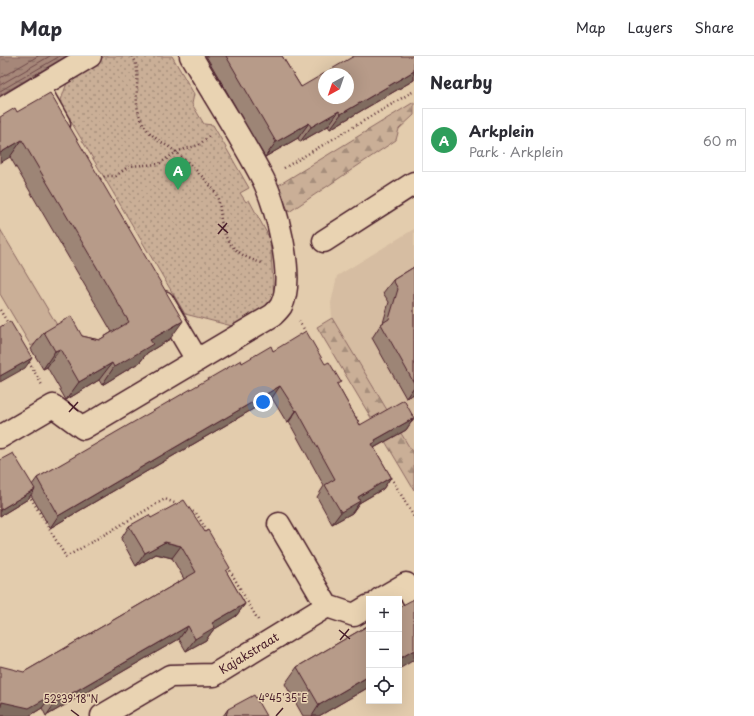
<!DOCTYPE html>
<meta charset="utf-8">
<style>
:root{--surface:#fff;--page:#f7f7f7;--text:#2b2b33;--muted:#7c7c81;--line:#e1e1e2;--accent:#1f6fb2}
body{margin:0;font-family:"Playpen Sans",sans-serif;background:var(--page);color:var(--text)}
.controls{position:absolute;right:12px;bottom:12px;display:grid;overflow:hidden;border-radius:0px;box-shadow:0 4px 16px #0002}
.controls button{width:36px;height:36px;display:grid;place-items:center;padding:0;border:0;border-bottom:1px solid var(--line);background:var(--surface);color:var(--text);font:20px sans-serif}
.compass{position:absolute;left:318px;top:12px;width:36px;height:36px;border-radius:50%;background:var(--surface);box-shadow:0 4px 16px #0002;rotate:220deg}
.you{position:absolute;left:263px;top:346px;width:14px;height:14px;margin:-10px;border:3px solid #fff;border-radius:50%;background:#1a73e8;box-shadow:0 0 0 6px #1a73e833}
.badge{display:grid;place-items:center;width:26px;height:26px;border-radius:50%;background:var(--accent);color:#fff;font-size:13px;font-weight:700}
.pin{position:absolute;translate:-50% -33px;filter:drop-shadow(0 1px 2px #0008)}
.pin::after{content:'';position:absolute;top:21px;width:14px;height:12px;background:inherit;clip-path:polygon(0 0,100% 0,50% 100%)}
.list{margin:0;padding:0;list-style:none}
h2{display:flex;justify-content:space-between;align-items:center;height:52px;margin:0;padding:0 16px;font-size:17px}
h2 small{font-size:13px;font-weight:400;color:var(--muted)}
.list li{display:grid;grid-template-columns:26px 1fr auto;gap:12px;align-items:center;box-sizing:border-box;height:64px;margin:0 8px 8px;padding:0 8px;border:1px solid var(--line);border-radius:0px}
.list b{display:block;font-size:15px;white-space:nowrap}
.list p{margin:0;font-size:13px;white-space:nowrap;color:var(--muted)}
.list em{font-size:13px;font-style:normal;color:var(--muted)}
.icon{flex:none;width:22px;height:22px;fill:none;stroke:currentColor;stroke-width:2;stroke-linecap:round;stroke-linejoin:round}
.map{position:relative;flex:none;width:414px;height:660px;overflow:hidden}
header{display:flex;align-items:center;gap:24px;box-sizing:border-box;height:56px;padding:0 20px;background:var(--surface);border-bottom:1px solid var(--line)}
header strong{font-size:19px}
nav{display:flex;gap:22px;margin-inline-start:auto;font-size:14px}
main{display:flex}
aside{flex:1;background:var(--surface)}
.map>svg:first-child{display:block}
.built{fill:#d6bda2}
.grass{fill:#caaf97;stroke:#8a6761}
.forest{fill:url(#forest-firs);stroke:#8a6761}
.park{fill:url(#park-dots);stroke:#8a6761}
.water{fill:url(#water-ripples);stroke:#815d5a}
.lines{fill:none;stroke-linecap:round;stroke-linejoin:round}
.shore{stroke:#6f494a;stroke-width:1}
.minor-casing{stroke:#4a1f2b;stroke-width:25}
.path{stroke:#4a1f2b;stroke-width:2.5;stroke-dasharray:1 3;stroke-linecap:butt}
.minor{stroke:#e9d3b2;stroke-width:22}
.wall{fill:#9d8576;stroke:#4a1f2b}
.shaded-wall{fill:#806c60;stroke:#4a1f2b}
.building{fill:#b79b89;stroke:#4a1f2b;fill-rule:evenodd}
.ticks{fill:none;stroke:#4a1f2b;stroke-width:1.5}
.labels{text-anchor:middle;stroke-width:3;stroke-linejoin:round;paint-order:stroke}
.street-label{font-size:12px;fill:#4a1f2b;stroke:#e9d3b2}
.ticks-label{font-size:10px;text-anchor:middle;fill:#4a1f2b;stroke:#e9d3b2;stroke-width:3;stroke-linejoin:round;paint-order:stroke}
</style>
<header>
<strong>Map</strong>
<nav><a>Map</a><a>Layers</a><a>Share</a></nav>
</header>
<main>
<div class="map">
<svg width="414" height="660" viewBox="0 0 414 660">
<defs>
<pattern id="forest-firs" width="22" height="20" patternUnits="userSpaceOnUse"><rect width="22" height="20" fill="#caaf97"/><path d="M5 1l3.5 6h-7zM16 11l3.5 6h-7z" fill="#a68e7b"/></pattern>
<pattern id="park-dots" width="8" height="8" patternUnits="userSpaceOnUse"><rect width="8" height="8" fill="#caaf97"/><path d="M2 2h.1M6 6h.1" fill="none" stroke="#a68e7b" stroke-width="1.8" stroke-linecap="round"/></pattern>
<pattern id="water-ripples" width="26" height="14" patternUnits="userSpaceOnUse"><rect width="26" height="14" fill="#a68779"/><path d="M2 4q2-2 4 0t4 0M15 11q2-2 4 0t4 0" fill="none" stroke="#896e63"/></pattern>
</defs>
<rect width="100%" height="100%" fill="#e3ccad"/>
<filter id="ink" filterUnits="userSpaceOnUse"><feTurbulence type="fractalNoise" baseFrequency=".025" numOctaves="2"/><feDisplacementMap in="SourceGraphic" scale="8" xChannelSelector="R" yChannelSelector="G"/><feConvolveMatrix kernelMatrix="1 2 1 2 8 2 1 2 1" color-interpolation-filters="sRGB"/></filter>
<g filter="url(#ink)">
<!-- built -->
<path class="built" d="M414 173V399L332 262 331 247 337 220Z"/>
<!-- grass -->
<path class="grass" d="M0 173 60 274 31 290 0 238Z"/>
<!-- forest -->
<path class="forest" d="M414 46V59L399 73 396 84 289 156 277 130Z
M332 262 414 399V434L317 271Z"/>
<!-- park -->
<path class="park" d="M105 0H172L194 38 192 48 204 68 213 69 249 132 240 137 246 146 249 144 270 183 274 241 272 250 236 271 185 258 60 47 69 21Z"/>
<!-- water -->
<path class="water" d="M0 0H67L0 39Z"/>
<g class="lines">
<!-- shore -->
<path class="shore" d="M0 22 38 0
M0 29 50 0
M0 35 60 0"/>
<defs>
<g id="minor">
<path d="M38 31 59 68"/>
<path d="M0 54 90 0"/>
<path d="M324 185 414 127"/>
<path d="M163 246 197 304"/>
<path d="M0 381 53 350 83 372 273 259C276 256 279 253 281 250 296 223 276 149 263 123 241 81 215 41 191 0"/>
<path d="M279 468 327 550 354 559 369 550"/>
<path d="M380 543 406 528 414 543"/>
<path id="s1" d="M102 660 170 620 214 619 327 550"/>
</g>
</defs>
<!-- minor casing -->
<use href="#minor" class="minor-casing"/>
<!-- path -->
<path class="path" d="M133 0C143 20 131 43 141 63 151 83 160 84 176 96 187 105 204 121 213 133 220 143 220 153 221 165 225 189 240 201 262 207
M284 112 414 35
M97 125 105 120H116L129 110 159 108 178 95 199 89 211 78
M0 254 9 269
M299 265 307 278
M27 303 42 329
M356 361 361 371
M389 418 414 461
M29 439 66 501 165 443 179 449
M189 454 196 457 208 477
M228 511 258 564"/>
<!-- minor -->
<use href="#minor" class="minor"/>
</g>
<!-- wall -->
<path class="wall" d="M206 0H282L301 31 414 0V24L330 73 328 70 300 86 298 82 265 101Z
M17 56 170 283 147 297 140 306 102 329 99 324 66 344 47 311 43 313 31 293 44 276 82 280 99 284 112 276 10 101Z
M414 211V338L406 342 372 282 381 268 383 267 389 246 383 237 393 224Z
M273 295 338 330 360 369 414 362 406 374 374 392 391 421 383 433 359 447 352 457 332 468 317 441 324 430 289 366 287 367 272 342 50 472 31 439 28 443 0 460V404L32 429 37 422 242 307Z
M151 462 227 517 245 548 236 560 213 574 206 584 186 595 179 583 46 660 42 652 29 660H0L24 616 184 523 172 502 156 498 136 510 121 483 129 470Z
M369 569V631L319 660H303L285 628 297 611Z
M228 653 266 660H223Z"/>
<!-- shaded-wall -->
<path class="shaded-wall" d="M414 15V24L330 73 341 58Z
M339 55 328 70 300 86 311 71Z
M309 67 298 82 265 101 276 86Z
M22 84 10 101 0 107V97Z
M183 265 170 283 147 297 140 306 102 329 114 311 150 284Z
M60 293 47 311 43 313 55 295Z
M32 302 25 312 0 326V320Z
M112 307 99 324 66 344 79 326Z
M280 330 272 342 50 472 58 460Z
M414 331V338L406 342Z
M297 354 289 366 287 367 296 355Z
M414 362 406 374 370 394 363 400 375 384Z
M391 421 383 433 359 447 352 457 332 468 341 456 358 441Z
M35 433 28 443 0 460V454Z
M165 486 181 490 172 502 156 498 136 510 145 497Z
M245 548 236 560 213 574 206 584 186 595 195 583 212 567Z
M188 570 179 583 46 660 55 647Z
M414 594V604L399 613V603Z
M369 620V631L319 660H312L319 649Z
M51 640 42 652 29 660H0V649L2 646Z"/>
<!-- building -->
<path class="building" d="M226 0H282L301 31 354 0H414V15L341 58 339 55 311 71 309 67 276 86ZM324 18H348V42H324Z
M50 37 183 265 150 284 153 288 133 300 114 311 112 307 79 326 60 293 55 295 44 276 71 260 82 280 99 284 129 266 22 84 0 97V61L15 52 17 56Z
M414 211V327L381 268 389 263 398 233 393 224Z
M10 265 32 302 0 320V271Z
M306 275 325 308 329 306 341 326 337 328 360 369 404 344 414 362 375 384 376 386 372 388 391 421 358 441 360 445 341 456 325 429 335 423 297 354 296 355 280 330 58 460 37 422 241 304 242 307 271 290 273 295Z
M13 397 35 433 0 454V404Z
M184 444 205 476 208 474 230 512 226 515 245 548 212 567 215 571 195 583 188 570 55 647 51 640 29 652 2 646 0 654V610L24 616 196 516 181 490 165 486 145 497 129 470 149 459 151 462Z
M414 543V594L399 603V551Z
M369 569V620L319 649 297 611Z
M254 639 266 660H226L228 653Z"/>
</g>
<!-- ticks -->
<path class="ticks" d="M218 168 228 177M218 178 227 167M68 346 78 355M69 356 78 346M339 574 350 583M340 584 349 573M71 654 79 660M276 660 283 652"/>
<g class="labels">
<!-- street labels -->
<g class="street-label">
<text dy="4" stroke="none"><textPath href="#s1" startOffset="164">Kajakstraat</textPath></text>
</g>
</g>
<g class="ticks-label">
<text x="283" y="646">4°45'35"E</text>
<text x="71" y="647">52°39'18"N</text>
</g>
</svg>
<div class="controls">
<button>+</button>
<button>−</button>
<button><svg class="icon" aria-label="locate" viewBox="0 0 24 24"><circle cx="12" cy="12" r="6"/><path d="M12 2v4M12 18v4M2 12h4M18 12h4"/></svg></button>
</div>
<svg class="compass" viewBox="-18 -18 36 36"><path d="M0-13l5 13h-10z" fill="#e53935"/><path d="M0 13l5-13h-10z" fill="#7c7c81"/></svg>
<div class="you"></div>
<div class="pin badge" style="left:178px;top:134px;background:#2e9e5b">A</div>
</div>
<aside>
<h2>Nearby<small></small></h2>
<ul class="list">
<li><span class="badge" style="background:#2e9e5b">A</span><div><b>Arkplein</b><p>Park · Arkplein</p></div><em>60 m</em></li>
</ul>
</aside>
</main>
